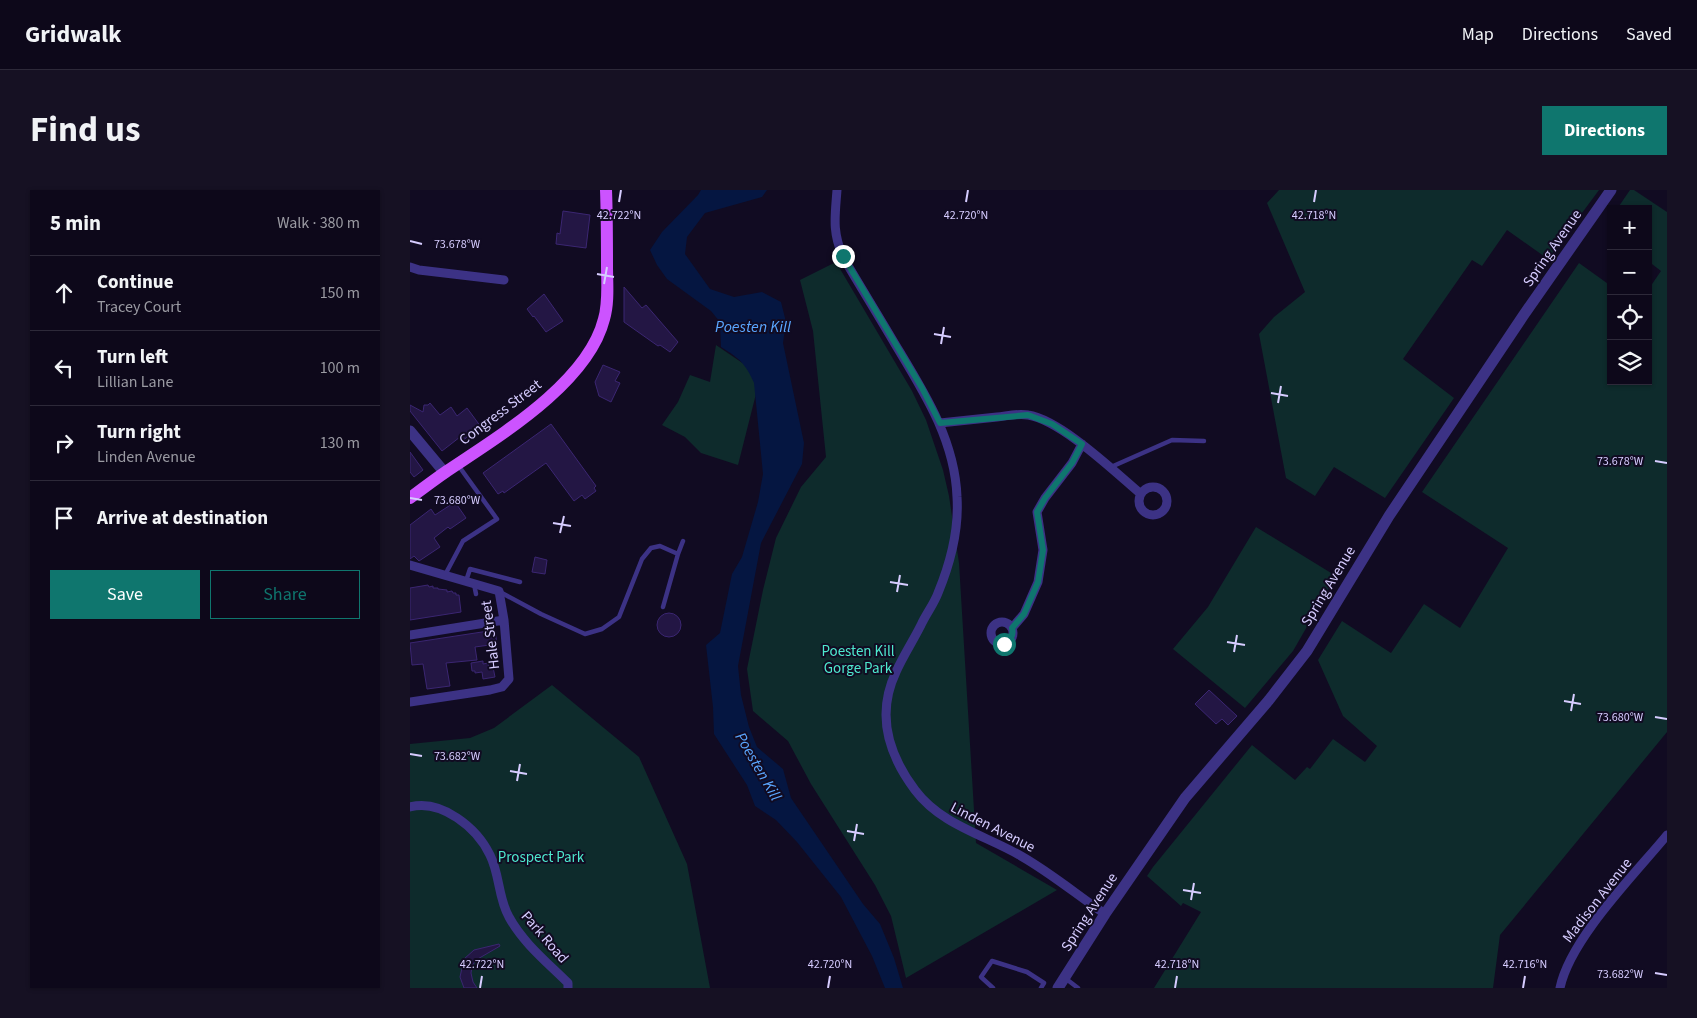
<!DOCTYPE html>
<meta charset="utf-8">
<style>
:root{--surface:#0d081a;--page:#161123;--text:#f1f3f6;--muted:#9a9aa2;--line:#2d2939;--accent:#0f766e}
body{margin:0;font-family:"Source Sans 3",sans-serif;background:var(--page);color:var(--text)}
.controls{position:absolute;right:15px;top:15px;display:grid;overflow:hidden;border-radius:0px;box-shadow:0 1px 4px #0004}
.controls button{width:45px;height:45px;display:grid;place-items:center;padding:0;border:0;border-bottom:1px solid var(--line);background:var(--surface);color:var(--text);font:25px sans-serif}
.stop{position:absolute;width:15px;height:15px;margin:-11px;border:4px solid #0f766e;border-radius:50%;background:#fff}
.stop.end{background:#0f766e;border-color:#fff;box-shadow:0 1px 5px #0008}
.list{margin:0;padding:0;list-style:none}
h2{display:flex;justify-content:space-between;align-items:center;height:65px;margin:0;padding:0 20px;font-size:21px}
h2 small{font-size:16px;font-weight:400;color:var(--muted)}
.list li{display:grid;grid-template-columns:32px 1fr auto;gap:15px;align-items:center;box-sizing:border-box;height:75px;padding:0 20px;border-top:1px solid var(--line)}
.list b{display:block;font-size:19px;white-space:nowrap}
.list p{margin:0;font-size:16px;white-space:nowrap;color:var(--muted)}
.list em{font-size:16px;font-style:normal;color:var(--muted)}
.actions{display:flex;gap:10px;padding:15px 20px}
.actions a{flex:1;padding:11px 0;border:1px solid var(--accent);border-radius:0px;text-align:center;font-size:18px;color:var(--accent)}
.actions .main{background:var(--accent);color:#fff}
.icon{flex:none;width:28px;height:28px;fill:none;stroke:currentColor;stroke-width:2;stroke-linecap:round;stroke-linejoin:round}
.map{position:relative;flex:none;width:1257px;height:798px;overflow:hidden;border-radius:0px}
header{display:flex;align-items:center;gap:30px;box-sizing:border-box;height:70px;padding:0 25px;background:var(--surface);border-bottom:1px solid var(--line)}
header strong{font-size:24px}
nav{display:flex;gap:28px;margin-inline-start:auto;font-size:18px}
.intro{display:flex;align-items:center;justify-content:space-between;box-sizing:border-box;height:120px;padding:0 30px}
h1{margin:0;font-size:35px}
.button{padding:12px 22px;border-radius:0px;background:var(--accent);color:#fff;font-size:18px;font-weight:700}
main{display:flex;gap:30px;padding:0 30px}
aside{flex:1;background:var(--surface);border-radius:0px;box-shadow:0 1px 4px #0004}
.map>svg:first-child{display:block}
.green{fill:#0e2b2c}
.water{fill:#051641}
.building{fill:#231644;stroke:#3b2672}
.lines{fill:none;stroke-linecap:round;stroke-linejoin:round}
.service{stroke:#3c3285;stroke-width:4.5}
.minor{stroke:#3c3285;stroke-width:9}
.tertiary{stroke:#3c3285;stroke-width:11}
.primary{stroke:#cc53ff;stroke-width:12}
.route{stroke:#0f766e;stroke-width:6}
.ticks{fill:none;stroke:#d6ccff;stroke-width:2}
.labels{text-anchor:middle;stroke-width:4;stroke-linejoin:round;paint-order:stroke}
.street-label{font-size:15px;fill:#d6ccff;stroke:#110b22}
.park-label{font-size:15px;fill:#4ee9ce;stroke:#110b22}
.water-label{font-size:16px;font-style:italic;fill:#5aa6ff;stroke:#110b22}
.ticks-label{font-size:12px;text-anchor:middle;fill:#d6ccff;stroke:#110b22;stroke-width:4;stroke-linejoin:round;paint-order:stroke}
</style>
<header>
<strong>Gridwalk</strong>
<nav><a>Map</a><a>Directions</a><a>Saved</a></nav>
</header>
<div class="intro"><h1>Find us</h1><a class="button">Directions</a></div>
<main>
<aside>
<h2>5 min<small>Walk · 380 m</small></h2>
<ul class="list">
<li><svg class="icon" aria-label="ahead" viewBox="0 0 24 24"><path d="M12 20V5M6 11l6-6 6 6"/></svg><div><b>Continue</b><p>Tracey Court</p></div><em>150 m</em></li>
<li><svg class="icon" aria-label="left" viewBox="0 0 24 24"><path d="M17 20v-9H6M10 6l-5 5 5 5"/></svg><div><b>Turn left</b><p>Lillian Lane</p></div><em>100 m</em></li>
<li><svg class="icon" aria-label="right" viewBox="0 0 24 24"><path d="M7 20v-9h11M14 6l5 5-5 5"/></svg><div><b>Turn right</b><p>Linden Avenue</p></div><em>130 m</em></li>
<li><svg class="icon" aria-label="arrive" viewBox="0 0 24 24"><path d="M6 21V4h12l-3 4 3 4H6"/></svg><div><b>Arrive at destination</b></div></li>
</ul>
<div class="actions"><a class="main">Save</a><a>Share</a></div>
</aside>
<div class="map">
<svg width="1257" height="798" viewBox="0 0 1257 798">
<rect width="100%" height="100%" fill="#110b22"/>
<!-- green -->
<path class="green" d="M869 0H1189L1138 69 1097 40 1072 76 1062 70 993 169 1044 208 975 308 924 277 905 306 876 288 849 144 864 127 895 102 857 13Z
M1220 0H1224L1257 22V542L1090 745 1083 798H744L791 722 773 713 771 716 737 686 743 677 842 555 885 590 897 577 900 579 923 549 955 572 967 556 933 526 908 470 932 431 981 463 1014 414 1050 438 1098 358 1012 302 1169 73 1201 96V191H1238V100L1251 81 1238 71V19H1207Z
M426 72 502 201 516 230 533 280 539 306 549 373 566 653 647 700 496 788 481 726 465 695 401 594 378 551 343 521 337 479 353 400 366 348 391 297 416 267 403 141 390 90Z
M306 155 350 185 348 196 328 275 291 263 275 247 252 235 268 212 280 185 300 192Z
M846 337 926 386 883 461 835 518 763 459 798 417Z
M142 495 229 567 277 674 300 798H0V554L60 548 84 538Z"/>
<!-- water -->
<path class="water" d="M291 0H357L352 7 295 23 277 47 275 64 300 99 324 107 352 102 371 112 376 132 373 153 394 253 392 274 351 353 328 476 331 505 339 537 347 557 373 579 381 608 453 714 470 734 484 768 493 798H475L462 766 431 707 387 652 366 630 345 616 337 595 304 544 303 517 296 455 310 443 322 384 332 367 348 312 353 284 344 193C336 174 329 168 311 157L310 132 301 121 257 89 247 75 240 60 252 42 288 5Z"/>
<!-- building -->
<path class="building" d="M153 21 180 25 176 58 146 54 147 43 150 44Z
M214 97 232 118 236 115 268 152 260 162 250 155 248 156 214 132Z
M134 104 153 131 136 142 124 126 123 127 117 119Z
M193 175 210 182 205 191 210 193 201 212 189 206 185 192Z
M20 213 30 225 41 217 47 226 57 218 71 237 52 251 50 247 32 261 0 221V215L13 222 14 215H18Z
M141 234 186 296 184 298 186 301 175 309 172 305 164 311 136 273 94 303 93 301 88 304 73 283Z
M0 262 13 280 4 287 0 282Z
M45 312 56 328 40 339 38 337 24 348 30 357 9 371 4 366 0 369V335L21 319 25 325Z
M125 367 137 370 135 384 122 382Z
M18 395 19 397 23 396V398H28V399L37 400V402L42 401 43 403H46V405H49L51 422 0 430V398Z
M247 435a12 12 0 1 1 24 0a12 12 0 1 1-24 0Z
M85 440 87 454 65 457 67 470 36 473 40 496 17 499 13 474 2 475 0 453Z
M73 471V474L78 473 79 477H83L85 487 73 489 72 482 65 483V481H62L61 473Z
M799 500 827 526 818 535 812 529 806 534 785 514Z
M89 754 90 756 66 770 62 776 61 783 63 792 67 798H54L50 787 54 769 64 760Z"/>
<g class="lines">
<!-- service -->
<path class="service" d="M701 277 762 250 794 251
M268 364 273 351
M35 385 53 351 87 329 48 275
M56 391 60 379 110 392
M64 394 66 404
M90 402 131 424 175 444 192 439 209 427 232 369 241 358 250 356 268 364 253 417
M655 788 668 798
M583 798 571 787 582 771 617 782 634 793 631 798"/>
<!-- minor -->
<path class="minor" d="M427 0C425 27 422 41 433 67 450 96 468 125 485 154 514 202 545 250 547 307 549 339 540 374 528 403 524 414 516 424 511 435 503 451 493 466 486 482 466 524 478 564 505 600 531 635 575 645 611 666 641 683 667 705 695 724
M0 77 9 80 94 90
M530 233C549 231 568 229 587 227 597 226 608 223 618 225 651 230 705 282 731 304
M729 311a14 14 0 1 1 28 0a14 14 0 1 1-28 0Z
M0 375 89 401 94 430 99 489 92 497 80 500 0 512
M581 443a11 11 0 1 1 22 0a11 11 0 1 1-22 0Z
M602 438 614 424 628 392 633 360 627 322 635 308 662 273 672 254
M0 445 94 430
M0 617C32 609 67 638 80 665 90 685 88 708 99 727 113 753 138 773 158 793V798
M1150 798C1160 749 1225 684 1257 645"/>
<!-- tertiary -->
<path class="tertiary" d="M0 241 35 283
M648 798 695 724 775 608 859 510 897 461 979 326 1113 126 1201 0"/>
<!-- primary -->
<path class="primary" d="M0 308C12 299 24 290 37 281 89 246 178 193 194 129 199 112 197 93 197 76 197 51 197 25 196 0"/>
</g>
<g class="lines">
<!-- route -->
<path class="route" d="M433 66 512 198 530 233 618 225 642 234 672 254 662 273 635 308 627 322 633 360 628 392 614 424 602 438C604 445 601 450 594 454"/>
</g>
<!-- ticks -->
<path class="ticks" d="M209 12 211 0M556 12 558 0M904 12 906 0M0 51 12 54M187 84 204 87M194 94 197 77M524 144 541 147M531 154 534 137M861 203 878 206M868 213 871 196M1245 271 1257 273M0 308 12 310M143 333 161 336M150 343 154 326M480 392 498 395M487 402 490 385M817 452 835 455M824 462 827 445M1154 511 1171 514M1161 521 1164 504M1245 527 1257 529M0 564 12 566M100 581 117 584M107 591 110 574M437 641 454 644M444 651 447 634M773 700 791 703M781 710 784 693M1245 783 1257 785M70 798 72 786M418 798 420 786M765 798 767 786M1113 798 1115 786"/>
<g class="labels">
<!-- street labels -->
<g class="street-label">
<text transform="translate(1142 58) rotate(-55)" y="5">Spring Avenue</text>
<text transform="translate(90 222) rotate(-37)" y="5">Congress Street</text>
<text transform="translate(918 396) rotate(-59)" y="5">Spring Avenue</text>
<text transform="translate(80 445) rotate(-97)" y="5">Hale Street</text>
<text transform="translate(583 637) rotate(27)" y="5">Linden Avenue</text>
<text transform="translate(1187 710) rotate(-52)" y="5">Madison Avenue</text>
<text transform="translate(679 722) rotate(-57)" y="5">Spring Avenue</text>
<text transform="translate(135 747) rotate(49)" y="5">Park Road</text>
</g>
<!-- park labels -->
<g class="park-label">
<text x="448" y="466">Poesten Kill<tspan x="448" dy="17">Gorge Park</tspan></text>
<text x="131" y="672">Prospect Park</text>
</g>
<!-- water labels -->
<g class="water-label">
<text x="343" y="142">Poesten Kill</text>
<text transform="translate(349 576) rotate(60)" y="6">Poesten Kill</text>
</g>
</g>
<g class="ticks-label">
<text x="209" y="29">42.722°N</text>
<text x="556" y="29">42.720°N</text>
<text x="904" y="29">42.718°N</text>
<text x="47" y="58">73.678°W</text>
<text x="1210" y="275">73.678°W</text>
<text x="47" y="314">73.680°W</text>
<text x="1210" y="531">73.680°W</text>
<text x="47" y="570">73.682°W</text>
<text x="72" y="778">42.722°N</text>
<text x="420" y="778">42.720°N</text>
<text x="767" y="778">42.718°N</text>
<text x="1115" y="778">42.716°N</text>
<text x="1210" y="788">73.682°W</text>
</g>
</svg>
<div class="controls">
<button>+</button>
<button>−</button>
<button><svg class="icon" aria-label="locate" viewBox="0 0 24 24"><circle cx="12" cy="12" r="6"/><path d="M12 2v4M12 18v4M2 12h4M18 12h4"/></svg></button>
<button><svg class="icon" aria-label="layers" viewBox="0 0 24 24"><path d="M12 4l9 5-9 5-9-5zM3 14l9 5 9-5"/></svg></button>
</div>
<div class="stop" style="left:594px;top:454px"></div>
<div class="stop end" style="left:433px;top:66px"></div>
</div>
</main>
